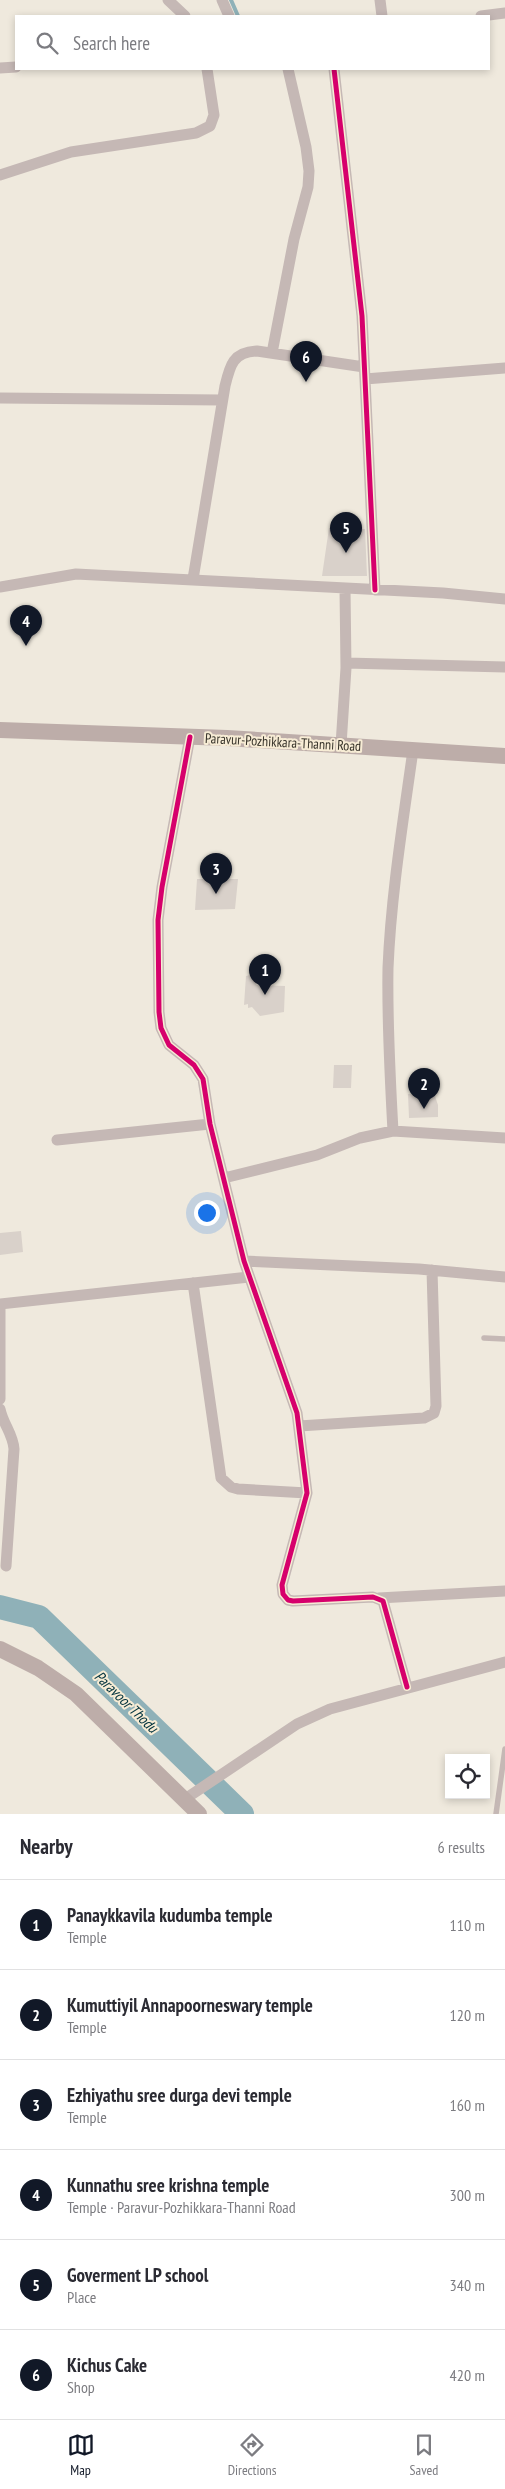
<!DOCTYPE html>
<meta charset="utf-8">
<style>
:root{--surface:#fff;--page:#f7f7f7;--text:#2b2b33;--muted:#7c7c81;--line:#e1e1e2;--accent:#111827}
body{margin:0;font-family:"PT Sans Narrow",sans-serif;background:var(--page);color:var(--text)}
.controls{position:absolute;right:15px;bottom:15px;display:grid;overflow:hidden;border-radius:0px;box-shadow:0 2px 8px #0003}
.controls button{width:45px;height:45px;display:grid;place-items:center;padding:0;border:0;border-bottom:1px solid var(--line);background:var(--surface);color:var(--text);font:25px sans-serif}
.you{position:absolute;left:206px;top:1212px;width:18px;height:18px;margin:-12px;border:4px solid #fff;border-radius:50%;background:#1a73e8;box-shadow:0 0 0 8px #1a73e833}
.badge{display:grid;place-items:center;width:32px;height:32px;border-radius:50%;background:var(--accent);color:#fff;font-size:16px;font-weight:700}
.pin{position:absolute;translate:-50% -41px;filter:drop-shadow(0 1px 2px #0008)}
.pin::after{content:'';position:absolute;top:26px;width:18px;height:15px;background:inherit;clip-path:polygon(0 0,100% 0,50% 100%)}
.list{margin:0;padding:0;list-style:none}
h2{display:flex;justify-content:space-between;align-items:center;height:65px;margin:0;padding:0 20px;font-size:21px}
h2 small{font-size:16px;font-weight:400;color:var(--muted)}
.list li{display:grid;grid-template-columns:32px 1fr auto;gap:15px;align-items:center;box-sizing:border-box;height:90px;padding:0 20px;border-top:1px solid var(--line)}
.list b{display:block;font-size:19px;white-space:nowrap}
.list p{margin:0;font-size:16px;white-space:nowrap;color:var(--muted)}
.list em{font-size:16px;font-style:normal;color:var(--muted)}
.icon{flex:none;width:28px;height:28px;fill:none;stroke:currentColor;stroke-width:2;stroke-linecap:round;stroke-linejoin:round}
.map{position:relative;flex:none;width:505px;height:1814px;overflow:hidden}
.search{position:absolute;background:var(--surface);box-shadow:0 2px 8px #0003;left:15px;right:15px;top:15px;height:55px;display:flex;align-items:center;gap:12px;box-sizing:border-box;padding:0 18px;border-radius:0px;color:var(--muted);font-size:19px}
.sheet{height:605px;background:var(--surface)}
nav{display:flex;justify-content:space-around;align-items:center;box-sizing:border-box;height:70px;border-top:1px solid var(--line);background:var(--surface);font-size:14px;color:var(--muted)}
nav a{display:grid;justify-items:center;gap:2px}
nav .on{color:var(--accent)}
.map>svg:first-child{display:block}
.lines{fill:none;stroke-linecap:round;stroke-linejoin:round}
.stream{stroke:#8fb1b8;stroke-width:4}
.river{stroke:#8fb1b8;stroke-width:24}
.building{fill:#d9d1ca}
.lane{stroke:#c5b8b5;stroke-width:5.5}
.street{stroke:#c5b8b5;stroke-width:11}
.secondary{stroke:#bdada9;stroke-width:16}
.cycleway-casing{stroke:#f7ecd5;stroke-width:8}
.cycleway{stroke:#d6006c;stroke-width:5}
.labels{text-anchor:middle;stroke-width:4;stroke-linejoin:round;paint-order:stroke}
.street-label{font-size:14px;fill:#37332a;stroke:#f7ecd5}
.water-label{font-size:15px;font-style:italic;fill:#00323d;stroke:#f7ecd5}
</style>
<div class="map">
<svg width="505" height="1814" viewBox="0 0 505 1814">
<rect width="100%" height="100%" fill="#efe9dd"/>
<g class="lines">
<!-- stream -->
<path class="stream" d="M231 0 238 16"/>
<!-- river -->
<path class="river" d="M0 1607 39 1617 242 1814"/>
</g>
<!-- building -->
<path class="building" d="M329 528 365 529 367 576H322Z
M197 879H238L235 909 195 910Z
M258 973 256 985 285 986 284 1012 260 1016 252 1007 248 1008V1004L244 1005 246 976Z
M334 1065H352L351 1088H333Z
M408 1094 435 1096 438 1105V1117L409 1118Z
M21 1231 23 1252 0 1255V1233Z"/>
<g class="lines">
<!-- lane -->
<path class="lane" d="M484 1338 505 1339
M496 1814 505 1749"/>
<!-- street -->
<path class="street" d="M168 0 185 16
M222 0 229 16
M380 0 382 16
M481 16 505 13
M0 68 16 67
M334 69 362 316 375 590
M0 175 71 152 196 133 210 126 214 115 207 69
M272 353 294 239 308 187 309 171 306 147 288 69
M365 379 505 368
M0 398 222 400
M193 579 225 386C230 365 233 352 257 351L364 367
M0 587 76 574 443 593 505 599
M346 663 505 667
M190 737 162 887 158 920 159 1012 161 1028 169 1045 194 1065 203 1079 210 1124 244 1261 297 1413 307 1493 282 1585 283 1594 288 1600 293 1601 373 1597 383 1601 407 1687
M341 745 346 668 345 589
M393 1131C390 1077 387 1023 388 968 391 895 403 822 413 750
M57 1140 210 1124
M224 1178 317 1155 360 1138 393 1131 505 1138
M244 1261 419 1269 505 1277
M193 1283 221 1478 231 1487 238 1489 307 1493
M0 1304 249 1277
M0 1399V1304
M0 1409C3 1424 13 1434 14 1449L6 1566
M299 1426 424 1418 434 1413 436 1406 432 1270
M379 1598 505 1591
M185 1799 297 1724 330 1709 505 1662"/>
<!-- secondary -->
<path class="secondary" d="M0 730 227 738 505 756
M0 1649 38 1668 76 1694 199 1814"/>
<defs>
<path id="cycleway" d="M334 69 362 316 375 590
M190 737 162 887 158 920 159 1012 161 1028 169 1045 194 1065 203 1079 210 1124 244 1261 297 1413 307 1493 282 1585 283 1594 288 1600 293 1601 373 1597 383 1601 407 1687"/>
</defs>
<!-- cycleway casing -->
<use href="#cycleway" class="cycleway-casing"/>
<!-- cycleway -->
<use href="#cycleway" class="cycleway"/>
</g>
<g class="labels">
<!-- street labels -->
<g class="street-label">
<text transform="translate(283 742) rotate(3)" y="5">Paravur-Pozhikkara-Thanni Road</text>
</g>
<!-- water labels -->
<g class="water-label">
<text transform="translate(126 1702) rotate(44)" y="5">Paravoor Thodu</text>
</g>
</g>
</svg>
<div class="controls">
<button><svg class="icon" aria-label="locate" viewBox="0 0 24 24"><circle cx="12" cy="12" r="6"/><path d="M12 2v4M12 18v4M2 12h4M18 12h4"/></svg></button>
</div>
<div class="you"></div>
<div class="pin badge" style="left:265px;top:995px">1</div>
<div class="pin badge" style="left:424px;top:1109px">2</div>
<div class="pin badge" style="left:216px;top:894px">3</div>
<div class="pin badge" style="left:26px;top:646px">4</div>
<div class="pin badge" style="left:346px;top:553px">5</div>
<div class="pin badge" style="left:306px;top:382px">6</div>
<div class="search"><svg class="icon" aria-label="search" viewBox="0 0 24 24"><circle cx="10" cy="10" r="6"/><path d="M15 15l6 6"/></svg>Search here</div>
</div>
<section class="sheet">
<h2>Nearby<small>6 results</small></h2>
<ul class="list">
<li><span class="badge">1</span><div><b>Panaykkavila kudumba temple</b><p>Temple</p></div><em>110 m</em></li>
<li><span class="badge">2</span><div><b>Kumuttiyil Annapoorneswary temple</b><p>Temple</p></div><em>120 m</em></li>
<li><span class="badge">3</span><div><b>Ezhiyathu sree durga devi temple</b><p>Temple</p></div><em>160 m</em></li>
<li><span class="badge">4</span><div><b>Kunnathu sree krishna temple</b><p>Temple · Paravur-Pozhikkara-Thanni Road</p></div><em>300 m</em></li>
<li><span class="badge">5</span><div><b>Goverment LP school</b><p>Place</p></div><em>340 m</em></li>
<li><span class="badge">6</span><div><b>Kichus Cake</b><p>Shop</p></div><em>420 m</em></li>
</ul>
</section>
<nav>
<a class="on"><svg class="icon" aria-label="map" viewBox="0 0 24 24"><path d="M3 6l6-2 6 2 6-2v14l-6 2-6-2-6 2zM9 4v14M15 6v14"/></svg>Map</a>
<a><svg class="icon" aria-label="directions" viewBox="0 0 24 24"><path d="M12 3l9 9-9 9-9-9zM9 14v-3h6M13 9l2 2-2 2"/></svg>Directions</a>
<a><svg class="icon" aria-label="saved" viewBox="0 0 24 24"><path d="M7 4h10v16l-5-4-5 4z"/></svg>Saved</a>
</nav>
